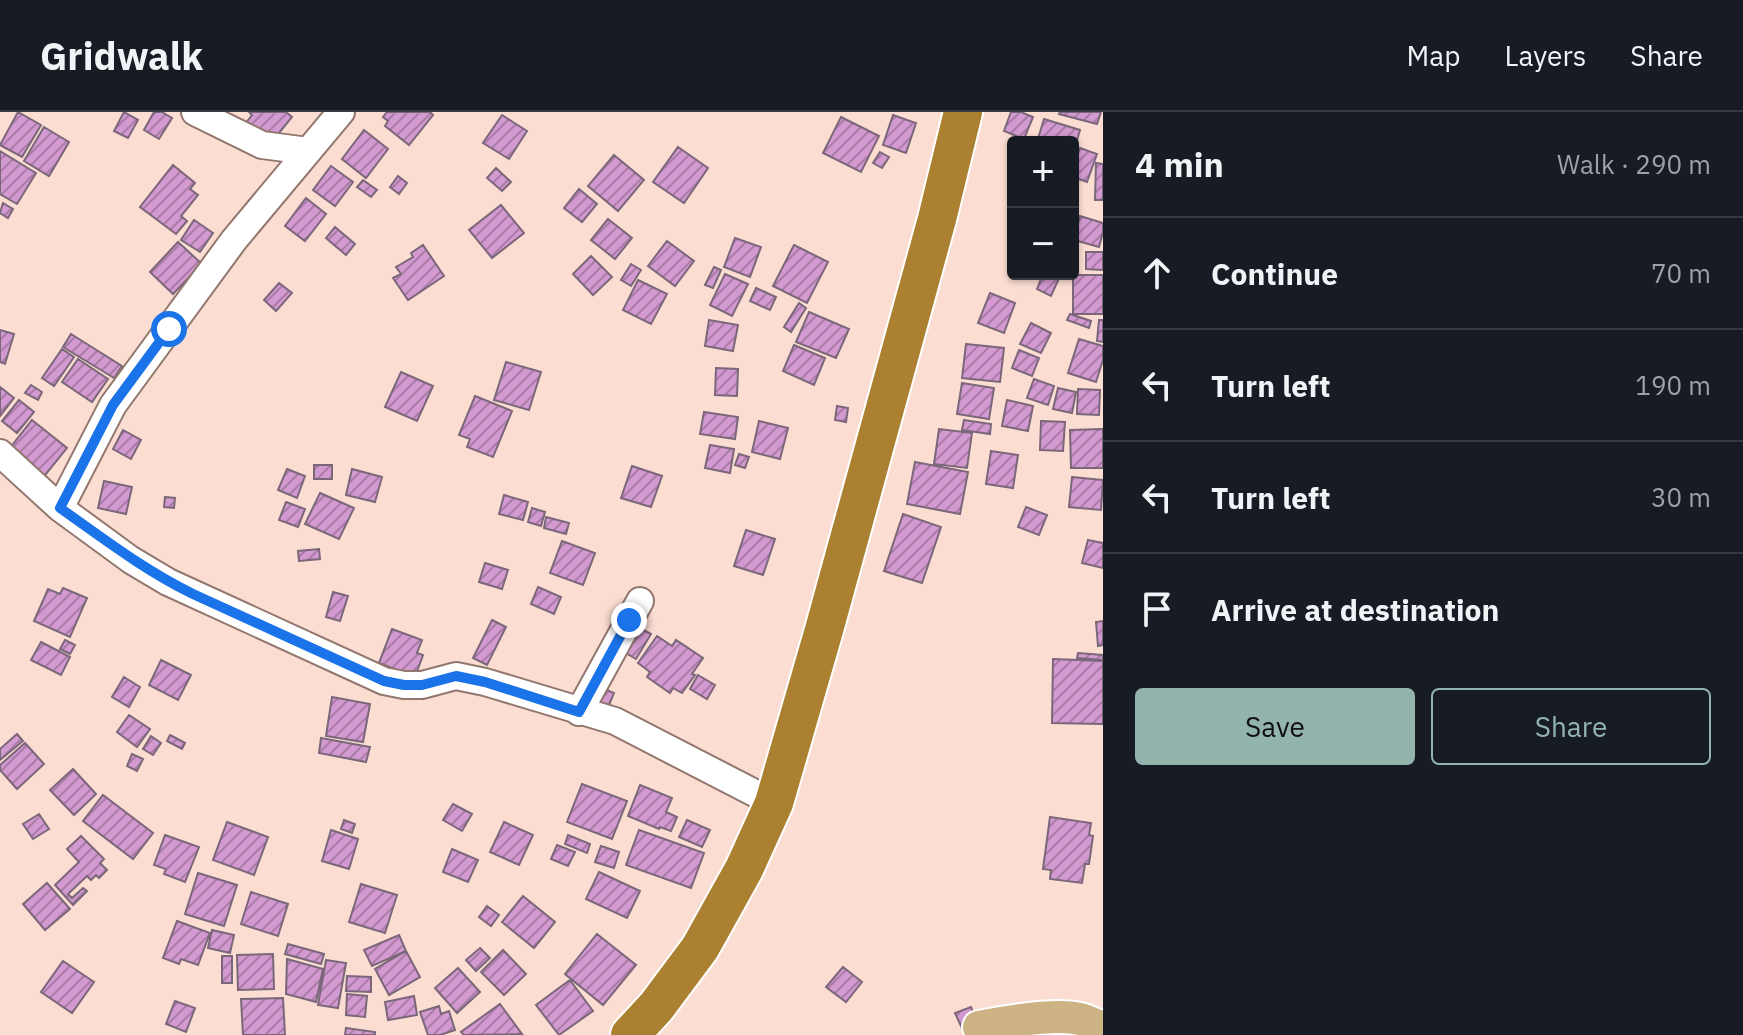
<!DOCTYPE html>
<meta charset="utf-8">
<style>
:root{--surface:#171b24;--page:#242831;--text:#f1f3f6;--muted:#9ea1a6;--line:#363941;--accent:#93b3ad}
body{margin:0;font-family:"IBM Plex Sans",sans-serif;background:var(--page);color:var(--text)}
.controls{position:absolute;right:24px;top:24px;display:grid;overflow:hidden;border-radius:8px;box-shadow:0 2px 6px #0004}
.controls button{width:72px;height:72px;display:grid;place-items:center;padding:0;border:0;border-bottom:2px solid var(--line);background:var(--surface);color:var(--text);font:40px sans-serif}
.stop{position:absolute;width:24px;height:24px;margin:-18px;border:6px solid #1a73e8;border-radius:50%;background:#fff}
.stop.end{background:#1a73e8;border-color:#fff;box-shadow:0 2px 8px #0008}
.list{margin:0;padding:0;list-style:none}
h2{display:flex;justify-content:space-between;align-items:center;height:104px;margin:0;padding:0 32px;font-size:34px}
h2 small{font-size:26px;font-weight:400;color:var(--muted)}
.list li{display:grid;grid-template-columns:52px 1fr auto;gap:24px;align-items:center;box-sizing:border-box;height:112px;padding:0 32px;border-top:2px solid var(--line)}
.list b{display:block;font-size:30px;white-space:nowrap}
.list em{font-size:26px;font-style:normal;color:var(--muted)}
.actions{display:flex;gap:16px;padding:24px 32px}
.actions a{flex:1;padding:18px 0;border:2px solid var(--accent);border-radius:8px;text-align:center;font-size:28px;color:var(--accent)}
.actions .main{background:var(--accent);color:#111}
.icon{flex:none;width:44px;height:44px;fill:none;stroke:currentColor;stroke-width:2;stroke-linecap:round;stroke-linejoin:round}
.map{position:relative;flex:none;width:1103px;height:923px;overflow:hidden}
header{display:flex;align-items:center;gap:48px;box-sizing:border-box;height:112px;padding:0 40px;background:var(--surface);border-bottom:2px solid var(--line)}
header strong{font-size:38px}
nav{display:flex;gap:44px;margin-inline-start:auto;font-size:28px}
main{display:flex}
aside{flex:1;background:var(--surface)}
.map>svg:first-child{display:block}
.building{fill:url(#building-hatch);stroke:#7b677a;stroke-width:2}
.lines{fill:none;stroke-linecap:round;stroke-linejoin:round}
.minor-casing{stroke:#91776d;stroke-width:30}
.major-casing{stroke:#fff;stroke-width:36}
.highway-casing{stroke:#fff;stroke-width:42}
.minor{stroke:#fff;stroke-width:26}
.major{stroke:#cdb383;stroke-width:32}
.highway{stroke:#ab8030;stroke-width:38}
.route{stroke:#1a73e8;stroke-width:10}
</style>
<header>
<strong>Gridwalk</strong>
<nav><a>Map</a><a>Layers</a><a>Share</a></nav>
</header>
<main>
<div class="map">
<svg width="1103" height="923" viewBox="0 0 1103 923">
<defs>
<pattern id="building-hatch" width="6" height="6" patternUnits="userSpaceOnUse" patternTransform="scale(2)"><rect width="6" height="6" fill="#d39ad1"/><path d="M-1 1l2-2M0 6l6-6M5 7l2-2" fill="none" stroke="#ab7ca8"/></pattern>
</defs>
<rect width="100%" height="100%" fill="#fbddd2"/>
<!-- building -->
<path class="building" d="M18 0 41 13 22 45 0 33Z
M124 0 138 8 128 26 114 19Z
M154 0H162L172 6 159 27 144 18Z
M249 0H286L292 5 270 32 245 12 252 3Z
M387 0H430L433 3 409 33 385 14 388 9 383 5Z
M1011 0H1021L1033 5 1024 27 1004 19Z
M1060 0H1101L1097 12 1059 2Z
M502 3 527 19 509 47 483 31Z
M893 3 916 11 906 41 883 33Z
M841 5 879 24 861 60 823 41Z
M1044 7 1080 18 1073 42V30H1037Z
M44 15 69 30 49 64 24 49Z
M364 18 388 37 366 66 342 47Z
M678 35 708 56 684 91 653 70Z
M1080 36 1097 42 1087 70 1073 65V56Z
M0 39 36 61 17 92 0 82Z
M880 40 889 45 882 56 873 51Z
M614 43 644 68 618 99 588 74Z
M1096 51 1103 52V88H1095Z
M173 53 195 71 190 77 198 83 181 104 187 109 176 122 140 95Z
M331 54 353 70 335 94 313 78Z
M496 56 511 70 502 79 487 66Z
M398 64 407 71 399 82 390 75Z
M363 68 377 78 371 85 357 75Z
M579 77 597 92 582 110 564 96Z
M306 86 326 102 305 129 285 114Z
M3 91 13 97 8 106 0 101Z
M501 93 524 121 492 146 469 118Z
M1080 104 1103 111V120L1099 135 1074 128Z
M608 107 632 126 615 147 591 128Z
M194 108 213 121 200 140 181 128Z
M335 115 355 132 346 143 326 126Z
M735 126 761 135 750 165 724 155Z
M667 129 694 149 675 174 648 154Z
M178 130 202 152 173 182 150 160Z
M423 133 444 164 408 188 393 166 401 162 396 155 413 145 411 141Z
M794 133 828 150 807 191 773 174Z
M1086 140H1103V158L1086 157Z
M591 144 612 165 593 183 573 162Z
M631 152 641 158 631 174 621 168Z
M714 155 721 158 713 176 705 173Z
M725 162 748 172 732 204 710 193Z
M1043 162H1061L1051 184 1037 177Z
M1073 163H1103V202H1073Z
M638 168 667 182 651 212 623 198Z
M279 171 292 181 276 199 264 188Z
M756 176 776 185 770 198 750 189Z
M990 181 1015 191 1004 221 978 211Z
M799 191 806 196 791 220 784 215Z
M809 200 849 217 836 246 796 230Z
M1070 202 1091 209 1089 216 1067 208Z
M709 208 738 213 733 239 705 234Z
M1099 208H1103V230L1097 229Z
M1031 211 1051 221 1041 241 1020 232Z
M0 218 14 222 5 252 0 250Z
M71 222 122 254 114 266 63 235Z
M1079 227 1103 234V248L1096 270 1068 261Z
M966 232 1004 236 1000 270 962 266Z
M794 233 825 246 814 273 783 259Z
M62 237 74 245 54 274 42 266Z
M1019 238 1039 246 1032 264 1012 256Z
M78 247 108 267 92 290 62 270Z
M506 250 541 260 529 298 494 288Z
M716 256 738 257 737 284 715 283Z
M401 260 433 274 417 309 385 295Z
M1034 267 1054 274 1048 293 1027 286Z
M962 271 994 276 989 307 957 302Z
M31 273 42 280 38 288 25 281Z
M0 275 14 286 0 304Z
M1058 276 1076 280 1072 301 1053 297Z
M1078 277 1100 278 1099 303 1077 302Z
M475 284 512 299 493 345 467 335 470 327 459 323Z
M19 288 34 300 17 321 2 309Z
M1007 288 1033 294 1028 319 1002 314Z
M837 294 848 296 846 310 835 308Z
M704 300 738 305 735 327 700 322Z
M32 308 67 336 41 368 6 341Z
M964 308 991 312 990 322 962 318Z
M759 309 788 316 780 347 752 340Z
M1041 309 1065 310 1063 339 1040 338Z
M939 317 972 321 967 356 934 352Z
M1103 317V356H1071L1070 318Z
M123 318 141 328 131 347 113 337Z
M710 333 734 337 730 361 705 356Z
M991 339 1018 343 1013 376 986 372Z
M739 342 749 345 745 356 735 353Z
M915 350 968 360 960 402 907 392Z
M314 353H332V367H314Z
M632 354 662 364 651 395 621 386Z
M287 357 305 364 297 386 278 378Z
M352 357 382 365 375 390 346 383Z
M1072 365 1103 368 1101 398 1069 395Z
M104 369 132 375 126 402 98 396Z
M320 381 354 396 339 427 305 412Z
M504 383 528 390 523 408 499 402Z
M165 385 175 386 174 396 164 395Z
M286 390 305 397 298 415 279 408Z
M1026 395 1047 403 1039 423 1018 415Z
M532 396 545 400 541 414 528 410Z
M903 402 941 415 922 471 884 459Z
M546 405 569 411 566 422 544 416Z
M746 418 775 427 763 463 734 454Z
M1088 428 1103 431V456L1082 451Z
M562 429 595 441 583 473 550 461Z
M319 437 320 447 299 449 298 439Z
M485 451 508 458 502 477 479 470Z
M538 475 561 485 554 502 531 492Z
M63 476 87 486 70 525 34 509 48 477 60 482Z
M333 480 348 484 340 509 326 505Z
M492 508 506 515 487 553 473 546Z
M1103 509V533L1098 534 1096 510Z
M638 515 651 522 636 547 624 540Z
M392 517 422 528 417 541 423 543 415 565 379 551Z
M657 524 672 534 676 528 703 546 692 562 695 563 682 581 673 576 670 581 647 565 650 560 638 551Z
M65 528 75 533 70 542 60 537Z
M41 530 70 545 61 563 31 548Z
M1078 541 1103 543V548L1077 546Z
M1053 547 1103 549V612L1052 611Z
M161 548 191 563 178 588 149 573Z
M698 563 715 573 707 587 690 577Z
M124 565 140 575 129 595 112 585Z
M602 576 614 581 607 598 594 593Z
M332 585 370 592 363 630 326 624Z
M129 603 150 617 137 635 117 620Z
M17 622 23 629 0 648V637Z
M170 623 185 631 182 637 167 629Z
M151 624 161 631 153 643 143 637Z
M321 626 370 635 366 650 319 641Z
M25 631 44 652 17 677 0 658V653Z
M132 642 143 647 137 659 127 654Z
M73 657 96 682 74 703 50 678Z
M582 672 627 689 612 727 567 710Z
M640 673 672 686 666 700 677 705 671 719 660 715 659 717 628 704Z
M103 683 153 721 133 747 83 709Z
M453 692 472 702 462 719 443 708Z
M39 702 49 717 33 727 23 712Z
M1050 705 1091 711 1089 723 1093 724 1089 752H1085L1082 771 1050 767 1051 758 1043 757Z
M344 708 355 712 352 721 341 717Z
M687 708 710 718 702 735 679 725Z
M227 710 268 725 254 763 213 748Z
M504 710 533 723 519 753 490 740Z
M331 718 358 727 349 757 322 749Z
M639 718 704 741 691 776 626 753Z
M165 723 199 735 185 770 164 762 166 757 154 753Z
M568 723 590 732 587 741 565 732Z
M81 724 104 747 100 751 107 758 99 766 96 763 91 768 87 764 68 782 72 786 83 776 87 779 73 793 55 773 79 750 67 737Z
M557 733 575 740 568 754 551 747Z
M601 734 619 740 614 756 595 750Z
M452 737 478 748 468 770 443 760Z
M599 760 640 779 627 806 586 787Z
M198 761 237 773 224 814 185 802Z
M47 771 70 797 45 818 23 792Z
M361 772 397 783 385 821 349 810Z
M251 780 288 792 278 824 241 812Z
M523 784 555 810 534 836 502 810Z
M487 794 499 803 491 814 479 805Z
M177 809 210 821 198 853 181 847 179 852 163 846Z
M212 818 234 823 230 841 208 836Z
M597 822 636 853 603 893 565 862Z
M399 823 406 839 372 854 364 838Z
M288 832 324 842 321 852 285 842Z
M480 836 490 846 476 859 466 848Z
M503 838 526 862 504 883 481 860Z
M406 839 420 865 389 883 375 857Z
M273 842 274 877 238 878 237 843Z
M222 844H232V871H222Z
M287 847 323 857 316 890 286 882Z
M326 848 346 851 338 896 318 893Z
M63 849 94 870 72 901 41 880Z
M843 855 862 870 846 890 826 875Z
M458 856 480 880 457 901 435 876Z
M347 864 371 865V880L346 879Z
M570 868 593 899 559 923 536 893Z
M347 882 367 884 365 905 346 903Z
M414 884 417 903 388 908 385 890Z
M283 886 285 923H243L241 887Z
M175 889 195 896 186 920 166 912Z
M500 892 522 922 464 923 461 920Z
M439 894 441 902 449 899 455 918 440 923H428L420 900Z
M971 895 982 923H965L955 901Z
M346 916 375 920V923H345Z"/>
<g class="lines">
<defs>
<path id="minor" d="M195 0 262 33 308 39
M341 0 234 128 113 293 60 396 131 448 168 470 384 569 404 573H422L456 564 485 570 615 609 774 691
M0 341 60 396
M579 600 640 489"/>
<path id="major" d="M979 915C1003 910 1056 901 1080 907 1088 909 1095 913 1103 916"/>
<path id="highway" d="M630 923 656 895 700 836 744 757 774 691 824 518 937 107 963 0"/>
</defs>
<!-- minor casing -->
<use href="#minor" class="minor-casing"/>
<!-- major casing -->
<use href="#major" class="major-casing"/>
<!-- highway casing -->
<use href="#highway" class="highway-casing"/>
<!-- minor -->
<use href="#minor" class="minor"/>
<!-- major -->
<use href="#major" class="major"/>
<!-- highway -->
<use href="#highway" class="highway"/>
</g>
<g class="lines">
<!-- route -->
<path class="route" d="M169 217 113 293 60 396C104 427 144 458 193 482L384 569 404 573H422L456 564 485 570 579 600 629 508"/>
</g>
</svg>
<div class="controls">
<button>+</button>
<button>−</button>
</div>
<div class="stop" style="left:169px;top:217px"></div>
<div class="stop end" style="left:629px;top:508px"></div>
</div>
<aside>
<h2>4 min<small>Walk · 290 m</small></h2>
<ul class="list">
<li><svg class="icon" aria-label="ahead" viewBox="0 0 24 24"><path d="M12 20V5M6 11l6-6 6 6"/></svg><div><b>Continue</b></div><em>70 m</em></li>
<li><svg class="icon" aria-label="left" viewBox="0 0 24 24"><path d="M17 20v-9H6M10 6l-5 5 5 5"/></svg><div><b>Turn left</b></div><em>190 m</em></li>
<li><svg class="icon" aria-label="left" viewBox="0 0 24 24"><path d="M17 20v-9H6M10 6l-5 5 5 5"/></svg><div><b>Turn left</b></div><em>30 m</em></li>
<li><svg class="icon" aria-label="arrive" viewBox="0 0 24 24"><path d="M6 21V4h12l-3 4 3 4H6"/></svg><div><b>Arrive at destination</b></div></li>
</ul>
<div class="actions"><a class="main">Save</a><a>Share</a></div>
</aside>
</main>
